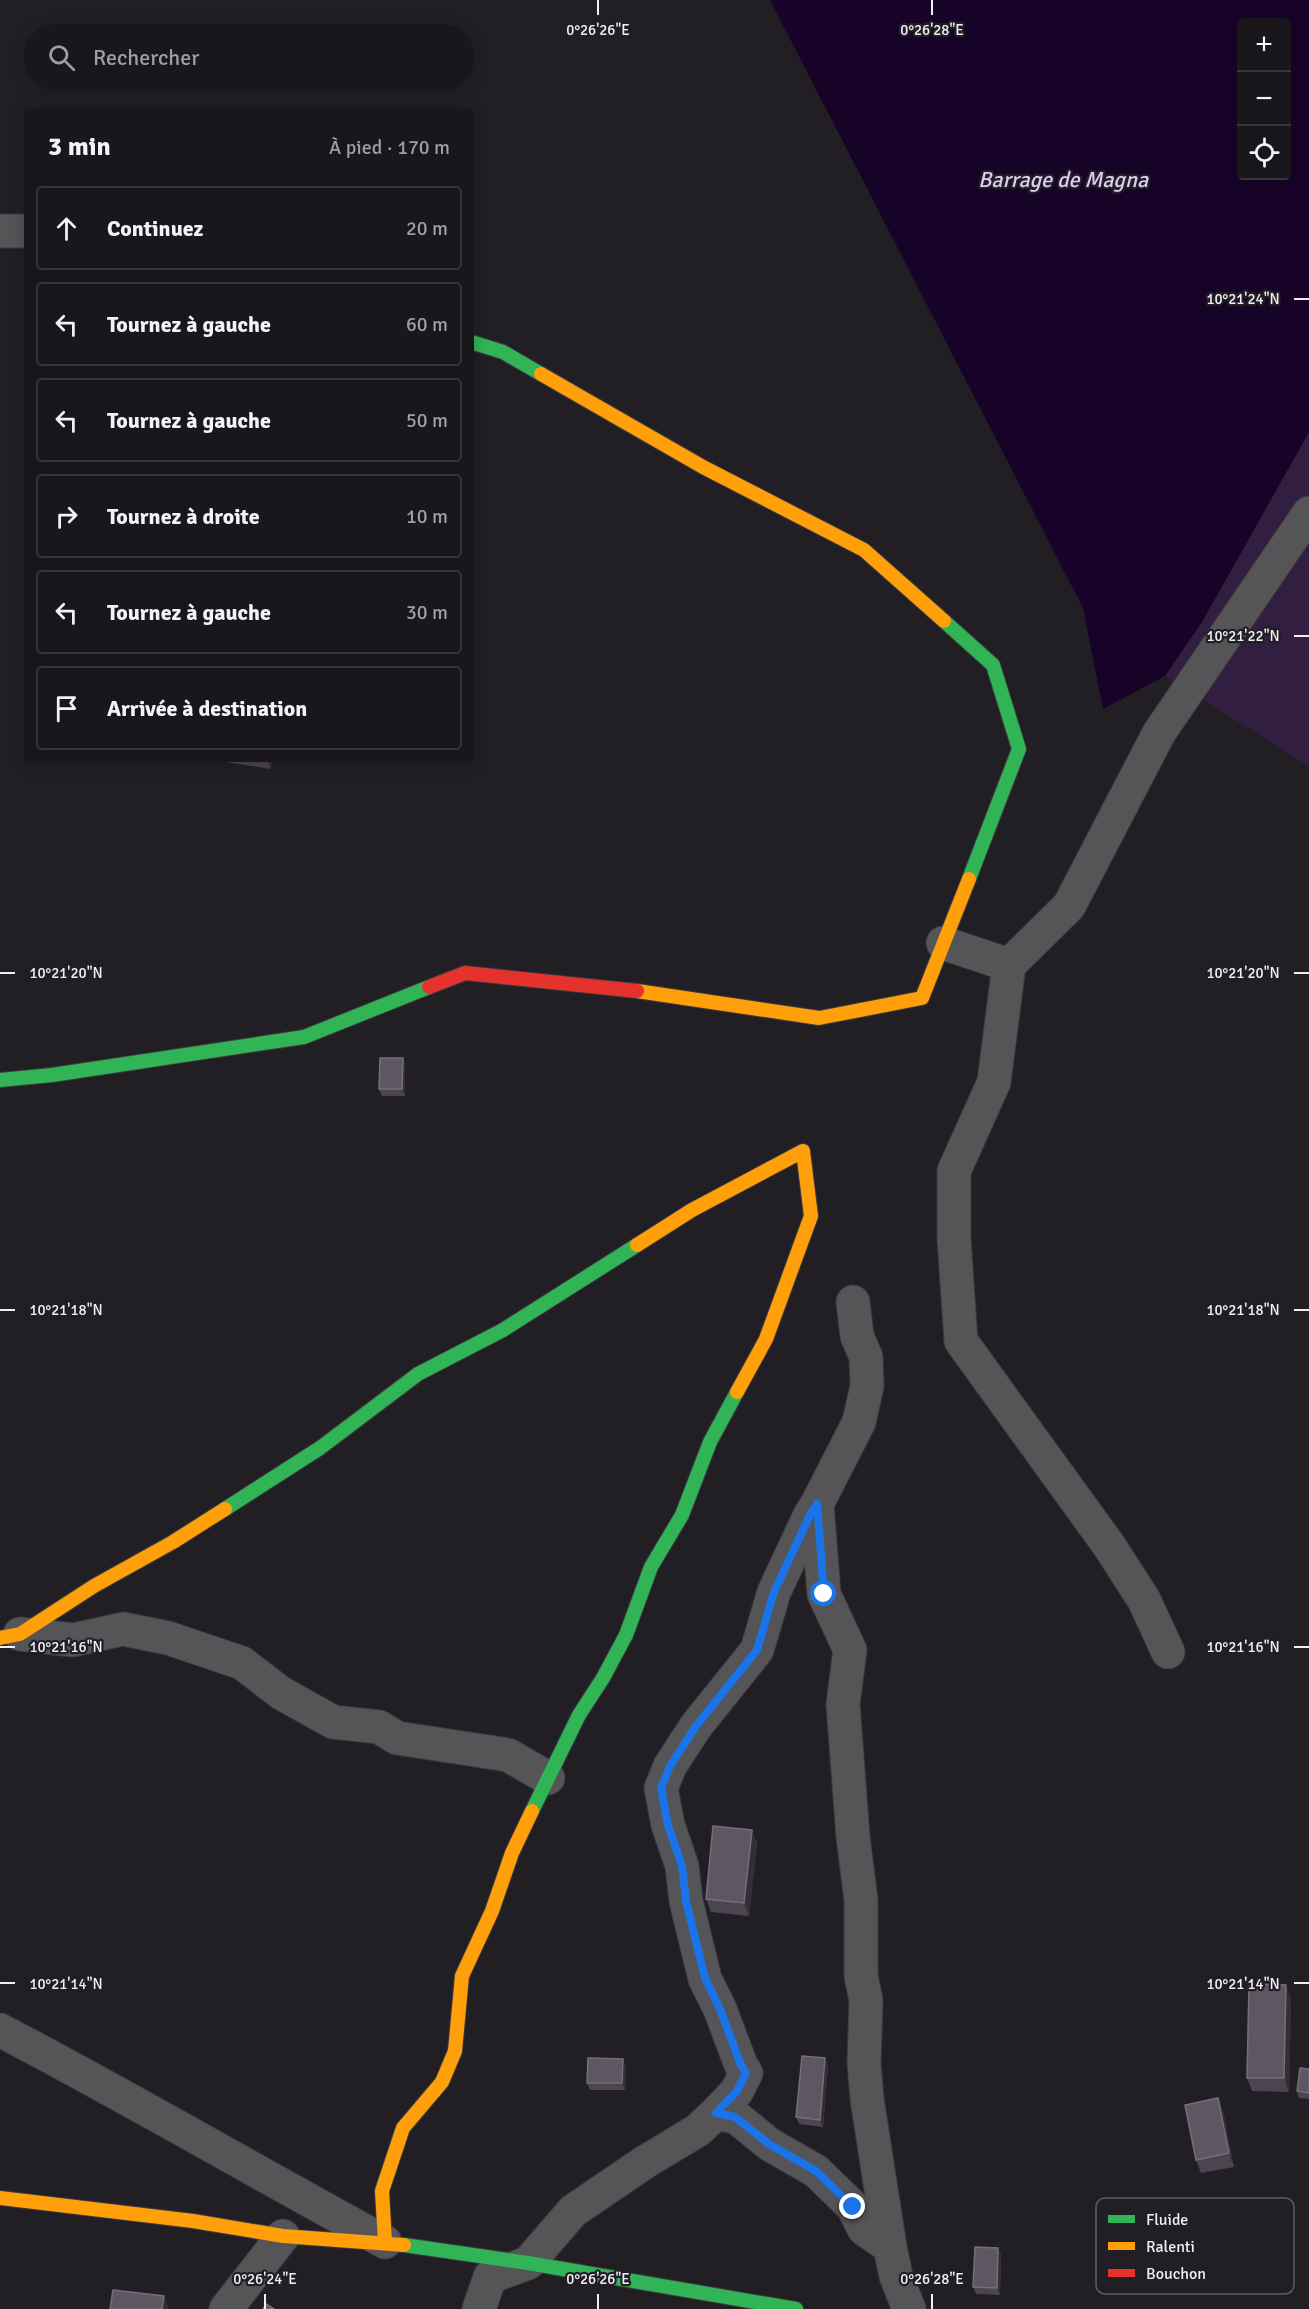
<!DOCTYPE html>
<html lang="fr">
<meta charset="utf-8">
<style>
:root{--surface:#19171b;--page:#262428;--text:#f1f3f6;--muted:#9f9fa3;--line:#37363a}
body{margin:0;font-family:Signika,sans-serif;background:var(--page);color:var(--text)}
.controls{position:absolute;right:18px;top:18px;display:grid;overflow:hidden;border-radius:6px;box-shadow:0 3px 15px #0003}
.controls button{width:54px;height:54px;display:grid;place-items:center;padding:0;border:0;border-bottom:2px solid var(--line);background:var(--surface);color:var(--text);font:30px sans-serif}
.stop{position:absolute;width:18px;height:18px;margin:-14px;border:4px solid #1a73e8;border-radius:50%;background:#fff}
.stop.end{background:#1a73e8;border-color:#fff;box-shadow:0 2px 6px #0008}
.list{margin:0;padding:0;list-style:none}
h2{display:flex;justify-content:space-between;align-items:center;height:78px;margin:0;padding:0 24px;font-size:26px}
h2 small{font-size:20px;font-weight:400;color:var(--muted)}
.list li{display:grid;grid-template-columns:39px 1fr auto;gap:18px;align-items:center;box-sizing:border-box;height:84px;margin:0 12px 12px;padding:0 12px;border:2px solid var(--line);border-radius:6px}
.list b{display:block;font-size:22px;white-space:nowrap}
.list em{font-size:20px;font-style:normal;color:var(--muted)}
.icon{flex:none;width:33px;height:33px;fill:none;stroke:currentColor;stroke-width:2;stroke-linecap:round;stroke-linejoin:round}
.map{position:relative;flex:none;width:1309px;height:2309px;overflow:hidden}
.search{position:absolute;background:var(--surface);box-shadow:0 3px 15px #0003;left:24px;top:24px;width:450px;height:66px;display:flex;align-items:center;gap:15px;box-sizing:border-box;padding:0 21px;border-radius:33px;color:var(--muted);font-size:22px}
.panel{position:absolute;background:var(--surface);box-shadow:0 3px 15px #0003;left:24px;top:108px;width:450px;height:654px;border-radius:6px}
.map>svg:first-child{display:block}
.green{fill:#311e41}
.water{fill:#180328;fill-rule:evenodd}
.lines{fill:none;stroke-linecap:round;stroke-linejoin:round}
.street-casing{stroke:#3d3b3f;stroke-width:35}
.fast-casing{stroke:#3d3b3f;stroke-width:16}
.slow-casing{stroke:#3d3b3f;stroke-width:16}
.jam-casing{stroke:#3d3b3f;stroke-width:16}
.street{stroke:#555456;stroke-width:33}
.fast{stroke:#30b455;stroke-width:14}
.slow{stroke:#ff9f0a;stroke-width:14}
.jam{stroke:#e5322d;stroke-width:14}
.wall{fill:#4b4552}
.shaded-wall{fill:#332e38}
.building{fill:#5d5764;stroke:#746f7a;stroke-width:1.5}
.route{stroke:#1a73e8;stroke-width:8}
.ticks{fill:none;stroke:#f1eff4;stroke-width:2}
.labels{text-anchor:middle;stroke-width:4.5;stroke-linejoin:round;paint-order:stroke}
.water-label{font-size:22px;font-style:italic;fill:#dfccf2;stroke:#211e25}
.key{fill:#211e25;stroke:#5f5d63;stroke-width:1.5}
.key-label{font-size:16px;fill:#f1eff4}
.ticks-label{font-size:15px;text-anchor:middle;fill:#f1eff4;stroke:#211e25;stroke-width:4.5;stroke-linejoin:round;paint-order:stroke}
</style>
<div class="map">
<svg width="1309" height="2309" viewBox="0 0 1309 2309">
<rect width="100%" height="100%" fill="#211f24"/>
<!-- green -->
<path class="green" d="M1309 432V766L1165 676 1202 622Z"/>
<!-- water -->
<path class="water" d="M770 0H1309V432L1202 622 1165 676 1103 709 1083 608ZM1242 22H1286V176H1242Z"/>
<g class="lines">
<defs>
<path id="street" d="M0 231H27
M943 943 1009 965 1069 906 1159 733 1309 513
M1009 965 994 1082 954 1171V1239L961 1341 1110 1547 1144 1600 1168 1652
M853 1302 857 1336 866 1357 867 1386 859 1422 817 1504 824 1594 850 1650 843 1704 853 1837 861 1900V1976L866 2000 864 2063 867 2099 890 2247 896 2276 909 2309
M20 1634 73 1640 123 1629 168 1638 242 1663 281 1693 333 1722 379 1727 397 1738 508 1755 548 1778
M0 2030C130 2098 256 2172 385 2242
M716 2113 737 2091 746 2073 741 2065 720 2009 705 1979 686 1901 682 1866 668 1825 661 1788 670 1766 696 1726 757 1650 774 1592 810 1515 817 1504
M226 2309 283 2236
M479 2309 490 2277 528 2263 573 2211 645 2162 698 2130 716 2113 736 2117 769 2144 816 2171 853 2207 864 2229 890 2247"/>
<path id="fast" d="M471 342 503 352 541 374
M944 621 993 665 1019 749 969 879
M0 1080 52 1075 304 1037 429 987
M225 1509 320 1448 418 1374 503 1330 637 1245
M532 1811 579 1715 603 1678 626 1635 651 1567 682 1515 710 1442 737 1392
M404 2245 528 2263 796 2309"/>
<path id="slow" d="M541 374 703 467 864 550 944 621
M637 991 819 1018 922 998 969 879
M637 1245 692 1210 803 1151 811 1216 766 1339 737 1392
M0 1638 20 1634 94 1586 173 1542 225 1509
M0 2198 193 2221 283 2236 404 2245
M385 2242 382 2191 403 2128 442 2082 455 2051 462 1976 492 1911 512 1853 532 1811"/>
<path id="jam" d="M429 987 465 973 637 991"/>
</defs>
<!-- street casing -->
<use href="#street" class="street-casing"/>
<!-- fast casing -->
<use href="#fast" class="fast-casing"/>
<!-- slow casing -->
<use href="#slow" class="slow-casing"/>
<!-- jam casing -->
<use href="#jam" class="jam-casing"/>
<!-- street -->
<use href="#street" class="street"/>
<!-- fast -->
<use href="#fast" class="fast"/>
<!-- slow -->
<use href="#slow" class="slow"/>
<!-- jam -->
<use href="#jam" class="jam"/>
</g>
<!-- wall -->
<path class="wall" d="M206 759H272L271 769Z
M403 1058 405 1065V1096H382L379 1089Z
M752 1830 757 1843 749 1916 711 1912 706 1899Z
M1291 1999 1289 2092 1252 2091 1247 2078Z
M828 2065 823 2127 799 2124 796 2117Z
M626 2066 625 2090H590L587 2083Z
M1309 2069V2099L1299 2098 1297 2091Z
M1218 2098 1223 2111 1234 2167 1201 2173 1196 2160Z
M998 2248 1001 2255 1000 2295 976 2294 973 2287Z"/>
<!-- shaded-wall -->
<path class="shaded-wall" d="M267 759H272L271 769Z
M403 1058 405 1065V1096L402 1089Z
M752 1830 757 1843 749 1916 744 1903Z
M1286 1985 1291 1999 1289 2092 1284 2078Z
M825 2058 828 2065 823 2127 820 2120Z
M623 2059 626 2066 625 2090 622 2083Z
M1218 2098 1223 2111 1234 2167 1229 2153Z
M998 2248 1001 2255 1000 2295 997 2288Z
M164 2296 169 2309H162Z"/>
<!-- building -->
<path class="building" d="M380 1058H403L402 1089H379Z
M713 1826 752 1830 744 1903 706 1899Z
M1249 1984 1286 1985 1284 2078H1247Z
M802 2056 825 2058 820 2120 796 2117Z
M588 2058 623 2059 622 2083H587Z
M1300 2068 1309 2069V2093L1297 2091Z
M1218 2098 1229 2153 1196 2160 1185 2105Z
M975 2247 998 2248 997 2288 973 2287Z
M113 2290 164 2296 162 2309H110Z
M266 2304 274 2309H263Z"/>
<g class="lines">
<!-- route -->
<path class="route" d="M824 1594 817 1504 810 1515 774 1592 757 1650 696 1726 670 1766 661 1788 668 1825 682 1866 686 1901 705 1978 720 2009 741 2065 746 2073 737 2091 716 2113 735 2117 769 2144 816 2171 853 2207"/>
</g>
<!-- ticks -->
<path class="ticks" d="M598 0V15M932 0V15M1294 299H1309M1294 636H1309M0 973H15M1294 973H1309M0 1310H15M1294 1310H1309M0 1647H15M1294 1647H1309M0 1983H15M1294 1983H1309M265 2294V2309M598 2294V2309M932 2294V2309"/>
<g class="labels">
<!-- water labels -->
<g class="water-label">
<text x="1063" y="187">Barrage de Magna</text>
</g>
</g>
<!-- legend -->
<rect x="1096" y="2198" width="198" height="96" rx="9" class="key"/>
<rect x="1108" y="2215" width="27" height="8" fill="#30b455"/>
<rect x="1108" y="2242" width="27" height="8" fill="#ff9f0a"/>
<rect x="1108" y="2269" width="27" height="8" fill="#e5322d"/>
<g class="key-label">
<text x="1146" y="2225">Fluide</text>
<text x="1146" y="2252">Ralenti</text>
<text x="1146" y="2279">Bouchon</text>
</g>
<g class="ticks-label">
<text x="598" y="35">0°26'26"E</text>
<text x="932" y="35">0°26'28"E</text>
<text x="1243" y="304">10°21'24"N</text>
<text x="1243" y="641">10°21'22"N</text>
<text x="66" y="978">10°21'20"N</text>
<text x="1243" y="978">10°21'20"N</text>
<text x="66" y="1315">10°21'18"N</text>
<text x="1243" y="1315">10°21'18"N</text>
<text x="66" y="1652">10°21'16"N</text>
<text x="1243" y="1652">10°21'16"N</text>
<text x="66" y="1989">10°21'14"N</text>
<text x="1243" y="1989">10°21'14"N</text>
<text x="265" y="2284">0°26'24"E</text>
<text x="598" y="2284">0°26'26"E</text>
<text x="932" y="2284">0°26'28"E</text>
</g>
</svg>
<div class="controls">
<button>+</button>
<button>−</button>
<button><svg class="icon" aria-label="locate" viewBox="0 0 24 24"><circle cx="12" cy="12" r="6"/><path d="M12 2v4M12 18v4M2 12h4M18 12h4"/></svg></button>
</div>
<div class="stop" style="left:824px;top:1594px"></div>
<div class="stop end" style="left:853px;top:2207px"></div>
<div class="search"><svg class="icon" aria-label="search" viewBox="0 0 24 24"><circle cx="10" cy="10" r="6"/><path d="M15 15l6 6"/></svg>Rechercher</div>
<section class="panel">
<h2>3 min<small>À pied · 170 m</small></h2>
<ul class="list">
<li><svg class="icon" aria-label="ahead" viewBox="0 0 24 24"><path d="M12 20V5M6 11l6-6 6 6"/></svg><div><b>Continuez</b></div><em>20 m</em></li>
<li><svg class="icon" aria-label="left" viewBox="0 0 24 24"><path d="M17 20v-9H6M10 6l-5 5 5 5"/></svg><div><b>Tournez à gauche</b></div><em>60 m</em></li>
<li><svg class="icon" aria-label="left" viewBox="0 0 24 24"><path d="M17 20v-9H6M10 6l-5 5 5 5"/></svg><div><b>Tournez à gauche</b></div><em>50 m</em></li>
<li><svg class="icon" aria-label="right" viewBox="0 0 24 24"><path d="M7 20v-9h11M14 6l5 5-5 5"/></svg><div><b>Tournez à droite</b></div><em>10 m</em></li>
<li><svg class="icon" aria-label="left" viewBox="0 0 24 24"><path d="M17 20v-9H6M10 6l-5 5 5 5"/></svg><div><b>Tournez à gauche</b></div><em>30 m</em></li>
<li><svg class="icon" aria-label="arrive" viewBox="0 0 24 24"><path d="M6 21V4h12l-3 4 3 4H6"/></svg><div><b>Arrivée à destination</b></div></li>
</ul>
</section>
</div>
